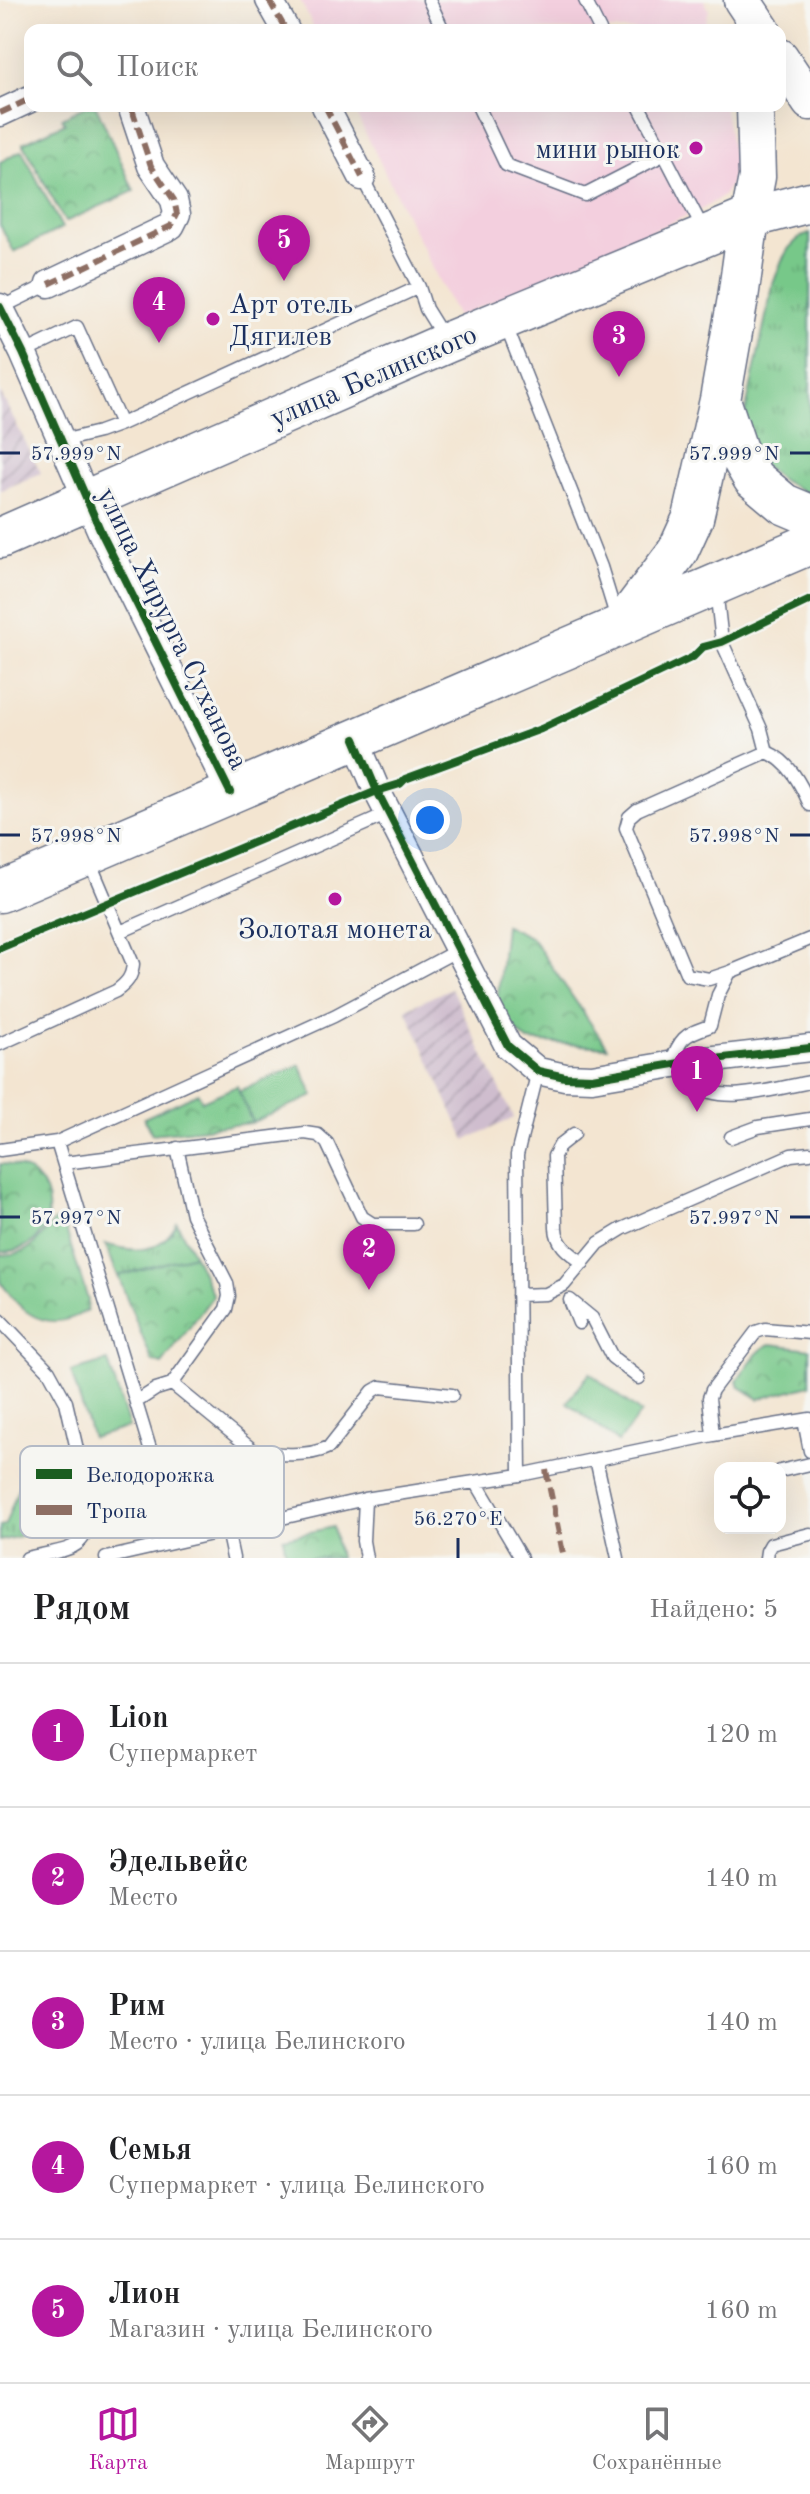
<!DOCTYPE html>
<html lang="ru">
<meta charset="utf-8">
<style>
:root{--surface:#fff;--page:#f2f2f2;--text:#202124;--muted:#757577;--line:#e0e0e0;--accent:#b5179e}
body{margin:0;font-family:"Old Standard TT",serif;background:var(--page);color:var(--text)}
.controls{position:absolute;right:24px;bottom:24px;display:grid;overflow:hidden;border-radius:16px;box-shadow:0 8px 32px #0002}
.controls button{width:72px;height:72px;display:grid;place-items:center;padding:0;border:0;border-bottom:2px solid var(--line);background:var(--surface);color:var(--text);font:40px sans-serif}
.you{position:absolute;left:430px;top:820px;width:28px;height:28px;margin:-20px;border:6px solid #fff;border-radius:50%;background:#1a73e8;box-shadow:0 0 0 12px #1a73e833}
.badge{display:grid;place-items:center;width:52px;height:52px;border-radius:50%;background:var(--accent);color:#fff;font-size:26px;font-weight:700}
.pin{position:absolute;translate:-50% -66px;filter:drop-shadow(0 2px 4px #0008)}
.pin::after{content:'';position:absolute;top:42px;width:28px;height:24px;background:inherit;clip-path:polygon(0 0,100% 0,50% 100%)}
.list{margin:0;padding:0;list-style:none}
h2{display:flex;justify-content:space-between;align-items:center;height:104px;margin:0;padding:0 32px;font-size:34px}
h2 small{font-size:26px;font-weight:400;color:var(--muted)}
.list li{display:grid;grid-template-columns:52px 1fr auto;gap:24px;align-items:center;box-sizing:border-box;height:144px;padding:0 32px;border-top:2px solid var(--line)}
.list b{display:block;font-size:30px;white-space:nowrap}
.list p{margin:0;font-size:26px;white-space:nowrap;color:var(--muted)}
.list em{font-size:26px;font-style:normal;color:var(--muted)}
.icon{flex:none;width:44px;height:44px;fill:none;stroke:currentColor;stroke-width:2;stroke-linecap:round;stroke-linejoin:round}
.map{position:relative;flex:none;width:810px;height:1558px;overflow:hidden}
.search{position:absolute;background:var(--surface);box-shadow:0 8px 32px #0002;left:24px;right:24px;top:24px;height:88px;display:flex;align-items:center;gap:20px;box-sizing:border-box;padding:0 28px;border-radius:16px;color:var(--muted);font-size:30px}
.sheet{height:824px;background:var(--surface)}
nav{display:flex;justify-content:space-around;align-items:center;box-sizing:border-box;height:112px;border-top:2px solid var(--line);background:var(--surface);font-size:22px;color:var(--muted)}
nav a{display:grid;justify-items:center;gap:4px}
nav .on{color:var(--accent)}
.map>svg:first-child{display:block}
.built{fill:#f3cfde}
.industrial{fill:url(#industrial-furrows)}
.grass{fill:url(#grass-tufts);stroke:#497c74;stroke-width:2}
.park{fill:url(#park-crowns);stroke:#497c74;stroke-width:2}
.garden{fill:#77c889;stroke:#497c74;stroke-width:2}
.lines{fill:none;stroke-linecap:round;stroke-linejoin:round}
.service-casing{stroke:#676f86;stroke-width:15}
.minor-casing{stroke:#676f86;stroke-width:29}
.secondary-casing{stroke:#676f86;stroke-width:39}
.primary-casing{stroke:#676f86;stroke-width:43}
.service{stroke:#fff;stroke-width:12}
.minor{stroke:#fff;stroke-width:26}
.secondary{stroke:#fff;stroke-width:36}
.primary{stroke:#fff;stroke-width:40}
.quiet{stroke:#8d6e63;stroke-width:6;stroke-dasharray:12 6;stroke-linecap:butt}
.cycleway-casing{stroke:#f6f6f2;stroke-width:13}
.cycleway{stroke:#1b5e20;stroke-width:8}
.ticks{fill:none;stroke:#1b2f5e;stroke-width:3}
.poi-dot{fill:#b5179e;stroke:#f6f6f2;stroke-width:3}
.labels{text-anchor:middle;stroke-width:6;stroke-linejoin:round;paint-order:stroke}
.poi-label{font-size:28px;fill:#1b2f5e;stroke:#f6f6f2;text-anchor:end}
.street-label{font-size:28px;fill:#1b2f5e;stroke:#f6f6f2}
.key{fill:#f6f6f2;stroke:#b4bac6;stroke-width:2}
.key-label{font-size:22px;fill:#1b2f5e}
.ticks-label{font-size:20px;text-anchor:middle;fill:#1b2f5e;stroke:#f6f6f2;stroke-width:6;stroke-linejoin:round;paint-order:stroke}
</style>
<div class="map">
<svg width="810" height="1558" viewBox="0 0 810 1558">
<defs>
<pattern id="industrial-furrows" width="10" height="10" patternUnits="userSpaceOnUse" patternTransform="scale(2)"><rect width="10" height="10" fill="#cfbdce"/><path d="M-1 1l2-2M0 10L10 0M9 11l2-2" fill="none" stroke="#a79aaa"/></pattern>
<pattern id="grass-tufts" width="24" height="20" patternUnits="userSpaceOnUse" patternTransform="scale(2)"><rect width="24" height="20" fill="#77c889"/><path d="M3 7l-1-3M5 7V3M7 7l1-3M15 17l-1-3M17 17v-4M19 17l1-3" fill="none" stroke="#61a373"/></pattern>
<pattern id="park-crowns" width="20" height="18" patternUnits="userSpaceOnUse" patternTransform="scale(2)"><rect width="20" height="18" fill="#77c889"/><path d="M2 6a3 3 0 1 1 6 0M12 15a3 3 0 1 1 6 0" fill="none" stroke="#61a373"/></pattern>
</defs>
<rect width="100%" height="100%" fill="#f6f6f2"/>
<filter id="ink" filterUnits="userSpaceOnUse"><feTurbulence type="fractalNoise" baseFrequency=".0125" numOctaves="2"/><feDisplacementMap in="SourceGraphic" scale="16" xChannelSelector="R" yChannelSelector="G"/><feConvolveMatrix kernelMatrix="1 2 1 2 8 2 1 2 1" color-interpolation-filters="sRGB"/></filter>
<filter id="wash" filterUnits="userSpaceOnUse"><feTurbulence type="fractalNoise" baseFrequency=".006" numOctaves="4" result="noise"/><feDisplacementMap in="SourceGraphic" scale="32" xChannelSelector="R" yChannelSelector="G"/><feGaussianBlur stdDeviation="1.8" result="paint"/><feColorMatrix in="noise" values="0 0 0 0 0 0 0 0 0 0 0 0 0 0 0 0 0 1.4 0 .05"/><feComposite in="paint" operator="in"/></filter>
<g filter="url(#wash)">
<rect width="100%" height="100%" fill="#f3e5d1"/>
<!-- built -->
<path class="built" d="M300 0H704L709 10 703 30H315Z
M352 106H724L734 161 731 183 723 196 704 208 457 317Z"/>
<!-- industrial -->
<path class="industrial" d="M0 392 41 473 0 491Z
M451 988 514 1118 465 1140 406 1009Z"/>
<!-- grass -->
<path class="grass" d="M810 233V495L783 481 764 466 752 445 745 414 773 284 782 260 789 248 799 238Z
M177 1223 194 1255 118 1276 105 1244C134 1253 161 1254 177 1223Z
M25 1478C61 1494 78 1495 75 1540L56 1527 0 1541V1526L5 1525 20 1483Z"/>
<!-- park -->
<path class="park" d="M86 106H96L134 191 65 222 23 143 65 123 62 118Z
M505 925 532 938 607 1047 528 1041 496 1013Z
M237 1086 252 1123 152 1134 144 1118 198 1093 202 1101Z
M0 1164C64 1164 65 1252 0 1252Z
M55 1221 64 1224 88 1300 87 1310C59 1329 32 1323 12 1297 9 1292 2 1286 1 1281 0 1274 0 1262 0 1255 33 1255 35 1241 55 1221Z
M194 1255 213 1296 162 1364 152 1361 118 1276Z
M771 1344 810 1349V1385L759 1399 740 1387 737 1381C747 1368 755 1350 771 1344Z
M333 1527 339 1558H287L283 1538Z"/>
<!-- garden -->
<path class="garden" d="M22 150 62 228 14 252 0 225V162Z
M300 1065 314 1096 253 1122 239 1091Z
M108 1361 129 1427 92 1438 71 1372Z
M590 1373 641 1413 618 1442 567 1402Z"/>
</g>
<g filter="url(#ink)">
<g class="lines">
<defs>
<path id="service" d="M429 0 443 30
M585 0 600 30
M478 106 506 165 585 195 663 155
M639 106 704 231
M362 177 419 287 426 309 444 338
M0 308 49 284
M506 326 601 567 617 619
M23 353 77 327 121 424
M62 441 99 432 121 424 419 287
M716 589 722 642 761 729 767 752 637 810 629 817 626 828 687 975 709 979 730 972
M767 752C789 761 801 784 810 805
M120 932 390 813
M0 1044 116 991C127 983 132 977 133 964L88 858
M680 1063C684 1070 688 1079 694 1084 722 1106 777 1088 810 1082
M670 1065C681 1038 682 1035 710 1026L718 995 730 972 810 939
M574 1134 560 1145 554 1156 556 1228C557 1246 570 1253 583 1263
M731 1137 758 1127 810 1119
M57 1142 178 1541
M0 1150 57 1142 334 1016 458 950
M64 1163 305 1133 318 1135 327 1143 362 1217 373 1224H414
M518 1295 546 1294 564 1285 599 1243 622 1229 791 1155 810 1153
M570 1300 592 1318 612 1357 639 1378
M571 1303 579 1323
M0 1320 49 1371 66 1402 90 1505C90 1554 67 1548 27 1558
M172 1384 254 1451C276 1455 309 1457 329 1447L373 1391 380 1387 452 1395
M136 1402 156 1389 172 1384 226 1309 229 1296 227 1283 192 1215 177 1148
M804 1420 810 1451
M713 1435 709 1398 712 1390 756 1332 765 1329 810 1333
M596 1459 618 1558
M780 1471 810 1464
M520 1475 517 1155 538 1071
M476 1482 521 1558
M365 1499 363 1541 366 1558
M227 1530 233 1558
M106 1558 365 1499 520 1475 713 1435 810 1419
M766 1558 767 1551 771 1544 810 1534"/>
<path id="minor" d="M269 0 286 30
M325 106 362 177
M0 113 30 99
M49 284 171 226 177 214 174 200 151 166 131 106
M0 307 23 353 102 534 230 792
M355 739 377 791 508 1046 538 1071 565 1077 592 1078 680 1063 810 1048"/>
<path id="secondary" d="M742 0 762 30
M780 57 810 102
M749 218 757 177 755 106"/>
<path id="primary" d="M749 218 738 298 720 400 737 450 753 478 784 504 810 515
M0 538 446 343 749 218 810 202
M626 620 678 551 693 518 720 400
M0 892 810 544"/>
</defs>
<!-- service casing -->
<use href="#service" class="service-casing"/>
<!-- minor casing -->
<use href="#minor" class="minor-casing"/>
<!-- secondary casing -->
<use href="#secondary" class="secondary-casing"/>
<!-- primary casing -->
<use href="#primary" class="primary-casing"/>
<!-- service -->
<use href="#service" class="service"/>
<!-- minor -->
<use href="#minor" class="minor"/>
<!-- secondary -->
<use href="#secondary" class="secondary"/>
<!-- primary -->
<use href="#primary" class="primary"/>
<!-- quiet -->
<path class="quiet" d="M269 0 286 30
M325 106 362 177
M0 113 30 99
M49 284 171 226 177 214 174 200 151 166 131 106
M546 1470 564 1558"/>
<defs>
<path id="cycleway" d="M0 307 23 353 102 534 230 792
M355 739 377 791 508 1046 538 1071 565 1077 592 1078 680 1063 810 1048
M0 948 377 791 400 784 405 779 541 729 693 657 703 647 722 642 810 600"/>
</defs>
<!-- cycleway casing -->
<use href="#cycleway" class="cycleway-casing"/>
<!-- cycleway -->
<use href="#cycleway" class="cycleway"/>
</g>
</g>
<!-- ticks -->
<path class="ticks" d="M0 453H20M790 453H810M0 835H20M790 835H810M0 1217H20M790 1217H810M458 1538V1558"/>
<!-- markers -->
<g class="poi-dot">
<circle cx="696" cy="148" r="8"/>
<circle cx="213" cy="319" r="8"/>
<circle cx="335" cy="899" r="8"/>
</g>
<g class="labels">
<!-- poi labels -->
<g class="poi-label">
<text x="680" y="158">мини рынок</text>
<text x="229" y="313" text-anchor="start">Арт отель<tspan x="229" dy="32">Дягилев</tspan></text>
<text x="335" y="938" text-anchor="middle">Золотая монета</text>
</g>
<!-- street labels -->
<g class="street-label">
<text transform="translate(373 375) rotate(-23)" y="10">улица Белинского</text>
<text transform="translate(174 628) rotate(64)" y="10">улица Хирурга Суханова</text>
</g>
</g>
<!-- legend -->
<rect x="20" y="1446" width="264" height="92" rx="12" class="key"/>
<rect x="36" y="1469" width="36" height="10" fill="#1b5e20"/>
<rect x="36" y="1505" width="36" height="10" fill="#8d6e63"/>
<g class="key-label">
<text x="86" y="1482">Велодорожка</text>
<text x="86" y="1518">Тропа</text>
</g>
<g class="ticks-label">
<text x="76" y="460">57.999°N</text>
<text x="734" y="460">57.999°N</text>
<text x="76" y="842">57.998°N</text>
<text x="734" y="842">57.998°N</text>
<text x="76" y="1224">57.997°N</text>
<text x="734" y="1224">57.997°N</text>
<text x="458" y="1525">56.270°E</text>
</g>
</svg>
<div class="controls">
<button><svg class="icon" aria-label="locate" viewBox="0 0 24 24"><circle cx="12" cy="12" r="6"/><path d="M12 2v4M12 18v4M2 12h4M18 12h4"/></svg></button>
</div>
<div class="you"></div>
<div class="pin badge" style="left:697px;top:1112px">1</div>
<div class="pin badge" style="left:369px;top:1290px">2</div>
<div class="pin badge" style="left:619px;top:377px">3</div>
<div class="pin badge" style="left:159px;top:343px">4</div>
<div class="pin badge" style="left:284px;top:281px">5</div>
<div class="search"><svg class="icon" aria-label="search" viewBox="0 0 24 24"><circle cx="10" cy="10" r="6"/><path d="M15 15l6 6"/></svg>Поиск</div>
</div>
<section class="sheet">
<h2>Рядом<small>Найдено: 5</small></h2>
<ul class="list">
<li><span class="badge">1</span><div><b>Lion</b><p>Супермаркет</p></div><em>120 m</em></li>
<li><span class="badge">2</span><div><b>Эдельвейс</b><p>Место</p></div><em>140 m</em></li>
<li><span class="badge">3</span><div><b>Рим</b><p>Место · улица Белинского</p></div><em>140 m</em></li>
<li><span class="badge">4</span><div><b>Семья</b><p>Супермаркет · улица Белинского</p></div><em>160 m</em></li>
<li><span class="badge">5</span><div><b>Лион</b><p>Магазин · улица Белинского</p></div><em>160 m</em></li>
</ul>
</section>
<nav>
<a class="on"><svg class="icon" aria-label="map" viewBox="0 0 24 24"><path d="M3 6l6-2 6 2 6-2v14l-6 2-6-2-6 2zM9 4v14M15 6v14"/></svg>Карта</a>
<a><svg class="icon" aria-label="directions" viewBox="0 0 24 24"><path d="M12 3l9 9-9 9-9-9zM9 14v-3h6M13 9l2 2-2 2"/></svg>Маршрут</a>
<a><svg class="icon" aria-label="saved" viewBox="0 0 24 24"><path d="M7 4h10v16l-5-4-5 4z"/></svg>Сохранённые</a>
</nav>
